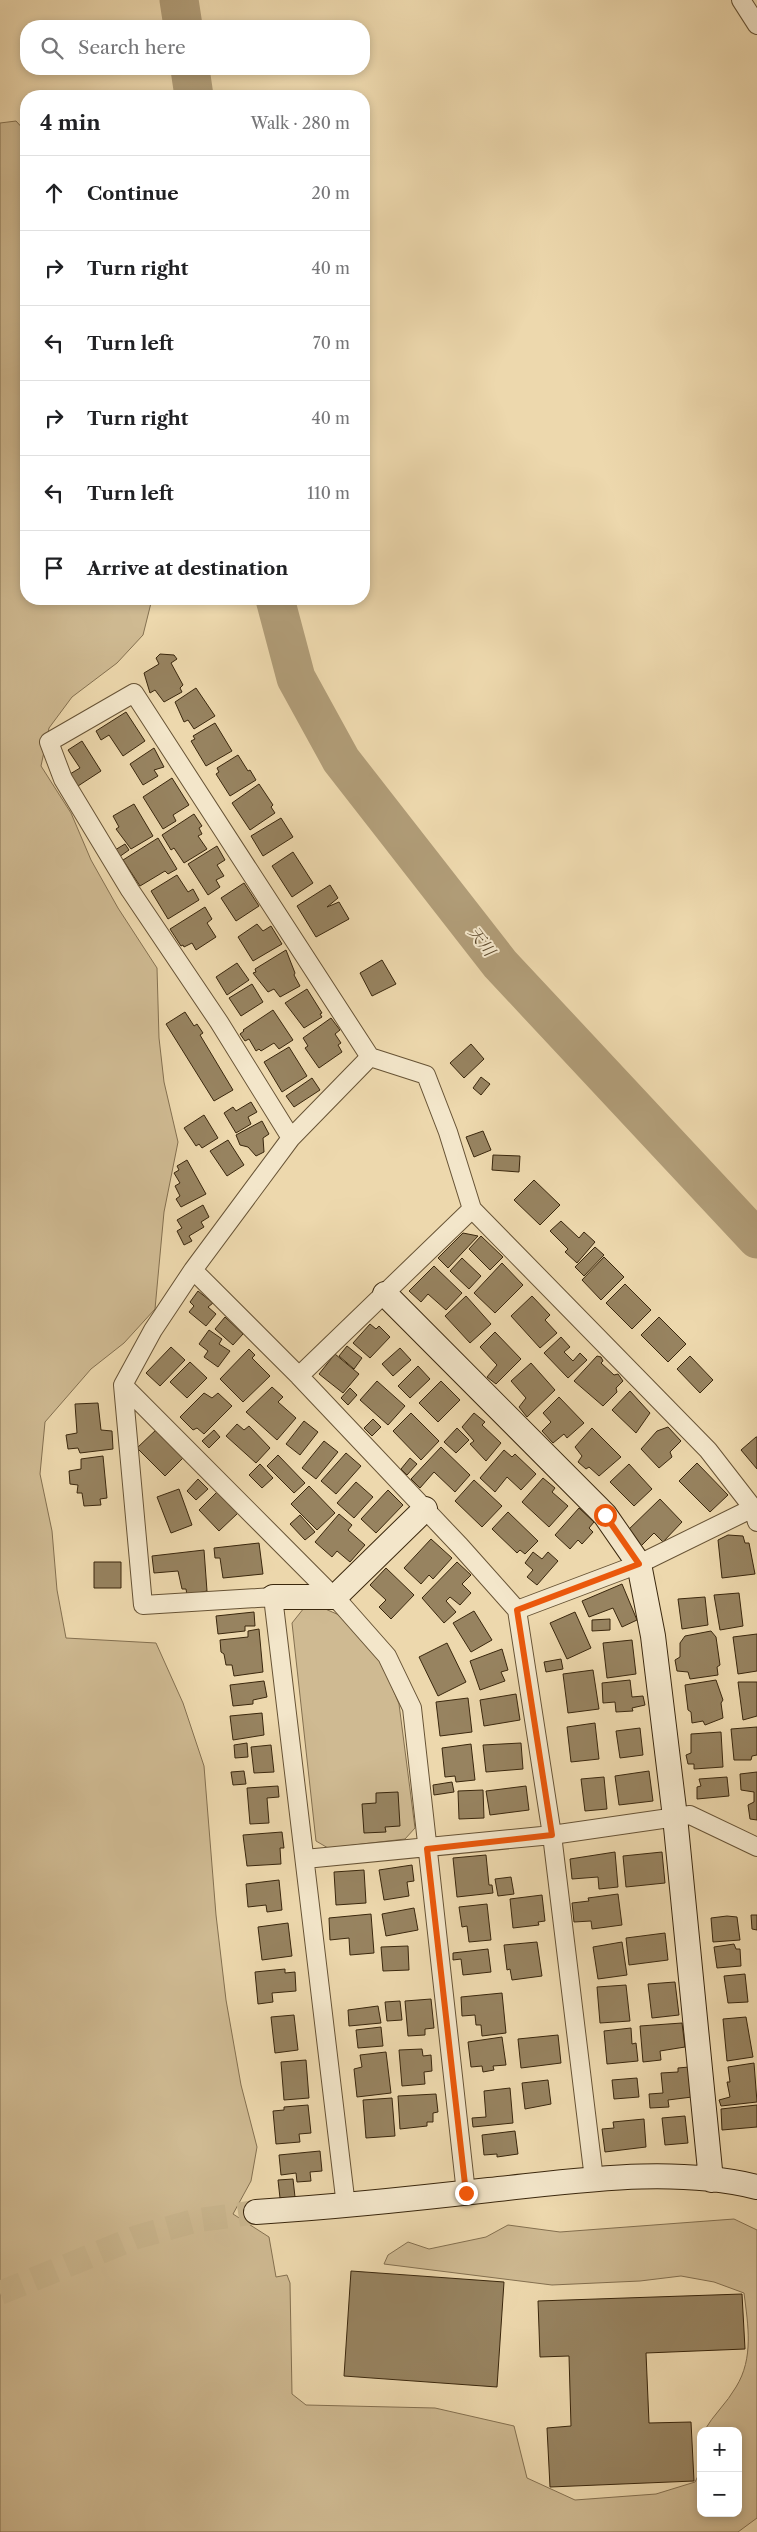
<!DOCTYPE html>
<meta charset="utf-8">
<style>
:root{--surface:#fff;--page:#f2f2f2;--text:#202124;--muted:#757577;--line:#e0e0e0}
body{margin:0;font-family:"Libre Caslon Text","Noto Serif JP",serif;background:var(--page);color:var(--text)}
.controls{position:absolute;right:15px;bottom:15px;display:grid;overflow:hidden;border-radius:10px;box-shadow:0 2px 8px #0003}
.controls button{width:45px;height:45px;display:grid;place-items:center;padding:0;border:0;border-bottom:1px solid var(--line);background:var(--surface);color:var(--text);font:25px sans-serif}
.stop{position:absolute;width:15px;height:15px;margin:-11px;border:4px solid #ea580c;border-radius:50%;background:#fff}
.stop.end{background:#ea580c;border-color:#fff;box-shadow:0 1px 5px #0008}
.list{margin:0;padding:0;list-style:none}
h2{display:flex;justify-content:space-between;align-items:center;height:65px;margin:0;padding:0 20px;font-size:21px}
h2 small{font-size:16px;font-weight:400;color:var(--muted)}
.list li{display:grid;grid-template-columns:32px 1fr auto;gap:15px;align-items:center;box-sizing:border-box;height:75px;padding:0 20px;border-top:1px solid var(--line)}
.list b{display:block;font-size:19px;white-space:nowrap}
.list em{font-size:16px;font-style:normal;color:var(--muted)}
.icon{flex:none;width:28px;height:28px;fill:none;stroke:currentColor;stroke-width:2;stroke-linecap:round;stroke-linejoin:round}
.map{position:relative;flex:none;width:757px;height:2532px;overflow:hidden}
.search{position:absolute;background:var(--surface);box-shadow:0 2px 8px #0003;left:20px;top:20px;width:350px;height:55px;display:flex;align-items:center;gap:12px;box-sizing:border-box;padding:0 18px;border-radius:20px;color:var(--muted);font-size:19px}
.panel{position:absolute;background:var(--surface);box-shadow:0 2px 8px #0003;left:20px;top:90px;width:350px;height:515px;border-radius:20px}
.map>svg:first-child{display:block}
.green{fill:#cfba92;stroke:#847050}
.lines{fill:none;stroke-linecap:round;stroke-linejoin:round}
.river{stroke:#b09c77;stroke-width:39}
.building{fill:#978360;stroke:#3a270d}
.secondary-tunnel{stroke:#c9b58d;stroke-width:24;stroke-dasharray:24 12;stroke-linecap:butt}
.street-casing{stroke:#675335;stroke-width:20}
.secondary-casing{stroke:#3a270d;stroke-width:26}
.street{stroke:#f3e6ca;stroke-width:18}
.secondary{stroke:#f3e6ca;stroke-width:24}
.route{stroke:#ea580c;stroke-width:6}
.labels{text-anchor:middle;stroke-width:4;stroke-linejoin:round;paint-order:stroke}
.water-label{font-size:16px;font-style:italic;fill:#5d4a2d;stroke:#f3e6ca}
</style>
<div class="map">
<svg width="757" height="2532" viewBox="0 0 757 2532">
<rect width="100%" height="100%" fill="#edd8ad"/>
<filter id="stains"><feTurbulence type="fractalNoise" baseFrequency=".004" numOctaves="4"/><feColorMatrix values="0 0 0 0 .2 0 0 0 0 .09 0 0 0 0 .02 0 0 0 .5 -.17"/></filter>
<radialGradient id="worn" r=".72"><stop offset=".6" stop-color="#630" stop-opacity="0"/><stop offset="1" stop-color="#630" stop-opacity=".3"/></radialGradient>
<!-- green -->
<path class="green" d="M16 121 26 132V599H152L143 635 117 663 72 697 49 728 41 766 71 813 91 860 118 908 157 968 159 1038 164 1082 178 1142 164 1212 155 1309 124 1343 91 1369 45 1422 40 1474 52 1531 57 1590 66 1638 156 1643 183 1703 204 1766 216 1915 226 2000 241 2085 257 2147 251 2181 233 2214 269 2237 276 2277 287 2275 290 2283 292 2394 306 2405 435 2408 514 2426 527 2478 575 2500 656 2494 695 2482 701 2470V2513H738V2431H704C713 2415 727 2403 736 2387 754 2358 748 2325 744 2293L714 2282 681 2276 640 2281 552 2285 384 2264 388 2255 408 2242 429 2249 486 2237 508 2225 560 2232 734 2219 757 2230V2518L738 2532H0V123Z
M304 1608H323L346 1618 383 1665 399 1704 415 1828 405 1839 328 1848 316 1841 292 1623Z"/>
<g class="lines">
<!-- river -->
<path class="river" d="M179 0 183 26
M190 69 194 96
M275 599 296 678 341 760 500 964 757 1239"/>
</g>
<!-- building -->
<path class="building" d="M160 654 174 655 177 659 171 663 183 685 180 688 182 692 164 702 155 690 150 693 144 673 159 664 156 658Z
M196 688 215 716 194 729 188 720 184 722 175 702Z
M126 712 145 741 123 756 109 735 101 740 96 731Z
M215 723 232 751 206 766 191 741 195 739 193 736Z
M82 741 101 771 78 786 70 774 80 768 68 750Z
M154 748 164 767 154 770 158 776 143 785 130 764Z
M238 755 248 771 250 770 256 780 230 796 216 774 219 772 217 768Z
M172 778 189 805 173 815 176 821 163 829 143 797Z
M259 784 273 805 271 807 275 813 250 830 232 803Z
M134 804 153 836 131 849 116 829 119 827 113 816Z
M194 814 202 826 199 828 202 834 198 836 207 849 184 863 174 848 171 850 162 835Z
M281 818 293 837 263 856 251 836Z
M158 838 177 869 168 874 165 871 140 886 123 860Z
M125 844 129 850 119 857 115 850Z
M217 846 225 860 217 865 224 876 216 880 220 887 208 895 188 864Z
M293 852 313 883 292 897 272 866Z
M177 875 188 892 193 889 199 900 168 919 151 891Z
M244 883 259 906 236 921 221 898Z
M330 885 338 898 327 907 339 902 349 919 316 937 297 906Z
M205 907 212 919 207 923 216 937 196 950 192 943 184 947 183 945 181 946 170 929Z
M257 924 263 931 271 926 282 944 253 961 238 937Z
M286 950 295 973 294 975 300 986 280 997 274 989 268 992 253 973 256 972 255 969Z
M382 960 396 984 372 996 360 973Z
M237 963 249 980 227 995 216 977Z
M252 984 263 1002 241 1016 229 998Z
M307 989 322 1013 320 1014 322 1017 304 1028 285 1003Z
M273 1010 293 1040 279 1049 274 1043 261 1051 259 1049 256 1051 249 1039 245 1041 240 1034 244 1031 243 1030Z
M185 1012 194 1026 197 1024 203 1033 200 1035 233 1090 214 1101 166 1024Z
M331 1018 340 1030 335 1034 341 1043 338 1045 342 1052 319 1068 305 1048 308 1046 303 1038Z
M471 1044 484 1059 464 1078 450 1063Z
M289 1047 307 1076 282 1092 264 1062Z
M481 1077 490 1084 481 1095 473 1088Z
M312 1078 320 1090 294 1107 286 1096Z
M251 1102 257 1112 248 1117 251 1124 236 1133 224 1113 233 1107 236 1111Z
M204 1115 218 1138 202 1148 199 1144 196 1146 184 1128Z
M262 1121 269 1134 263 1138 264 1152 256 1156 248 1147 240 1145 236 1135Z
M483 1131 491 1150 474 1157 466 1137Z
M228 1140 244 1165 227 1176 210 1151Z
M493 1155 520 1156 519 1172 492 1170Z
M187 1160 206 1194 181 1207 176 1199 180 1196 175 1186 180 1183 174 1173 179 1170 177 1166Z
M534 1180 560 1205 540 1225 514 1200Z
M203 1205 209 1217 201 1222 204 1227 189 1236 192 1241 184 1245 177 1231 182 1228 177 1220Z
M561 1221 579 1238 584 1232 595 1242 577 1263 565 1252 568 1249 550 1231Z
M463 1233 478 1236 448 1268 438 1258Z
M481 1236 503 1257 490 1270 469 1249Z
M595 1247 604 1255 584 1276 575 1267Z
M604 1257 624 1277 601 1300 582 1280Z
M462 1258 481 1276 469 1289 450 1271Z
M502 1263 523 1285 495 1313 474 1293Z
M434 1266 462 1293 446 1310 428 1294 421 1302 409 1291Z
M625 1284 651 1310 632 1329 606 1303Z
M198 1291 213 1303 208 1307 216 1314 206 1326 189 1312 194 1306 190 1302Z
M466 1296 491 1324 470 1343 445 1316Z
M532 1296 550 1315 545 1320 557 1333 540 1348 511 1316Z
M225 1317 243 1334 233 1345 215 1329Z
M659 1317 686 1344 668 1362 641 1335Z
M370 1324 376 1329 379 1326 390 1337 370 1358 353 1343Z
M209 1330 222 1339 219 1344 230 1351 218 1367 204 1357 208 1351 199 1344Z
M495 1332 521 1359 496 1384 487 1377 497 1365 480 1347Z
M561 1337 570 1347 564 1352 573 1361 580 1353 587 1360 568 1378 544 1353Z
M347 1346 362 1358 354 1369 339 1356Z
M171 1347 185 1360 160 1386 146 1373Z
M400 1348 411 1360 393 1376 382 1364Z
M249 1349 255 1355 252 1358 270 1376 243 1402 220 1379Z
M335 1354 359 1374 343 1393 319 1374Z
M597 1356 601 1357 603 1361 601 1363 614 1375 618 1374 623 1381 616 1388 617 1392 603 1406 574 1381Z
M690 1356 713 1380 700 1393 677 1369Z
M190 1362 207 1378 187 1398 170 1382Z
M531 1363 555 1390 527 1417 519 1407 526 1398 511 1381Z
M418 1366 430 1379 410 1398 398 1386Z
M377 1381 405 1406 388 1425 360 1400Z
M441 1381 460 1400 438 1422 419 1403Z
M272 1387 283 1397 278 1402 296 1418 277 1440 246 1412Z
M350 1388 357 1395 348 1405 341 1398Z
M630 1391 650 1413 636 1433 612 1410Z
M204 1393 212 1398 218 1393 232 1406 204 1434 197 1428 193 1430 180 1417Z
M559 1397 584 1423 567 1438 564 1434 553 1443 542 1431 551 1422 543 1413Z
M98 1403 101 1430 112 1431 113 1449 80 1453 78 1448 68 1449 66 1435 77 1433 75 1404Z
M411 1413 439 1441 421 1460 393 1431Z
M474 1413 485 1422 482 1425 501 1443 486 1461 470 1444 474 1441 462 1427Z
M373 1419 381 1427 372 1436 364 1428Z
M304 1421 318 1432 300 1455 286 1444Z
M237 1424 244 1430 249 1426 270 1448 256 1463 226 1436Z
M668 1427 681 1441 670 1452 672 1457 659 1468 641 1449 657 1431Z
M158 1428 185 1456 165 1476 137 1448Z
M457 1428 469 1440 456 1453 444 1442Z
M592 1428 621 1457 599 1476 589 1467 586 1469 578 1462 582 1456 575 1447Z
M214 1430 220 1437 209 1448 202 1441Z
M756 1437H757V1469L741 1450Z
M324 1441 338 1452 316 1479 302 1468Z
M441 1447 470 1475 455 1492 434 1472 420 1488 411 1479Z
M504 1450 512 1457 515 1454 536 1474 521 1490 507 1477 495 1492 480 1478Z
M346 1453 361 1466 336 1494 321 1481Z
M278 1455 305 1483 294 1493 267 1466Z
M103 1456 107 1498 100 1499 101 1505 84 1506 82 1493H77L78 1485 70 1484 69 1471 81 1469V1459Z
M410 1458 417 1464 407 1475 401 1469Z
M697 1463 728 1495 710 1512 679 1481Z
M260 1464 273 1478 262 1488 249 1475Z
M629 1464 652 1489 634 1506 610 1482Z
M543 1478 555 1488 552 1492 568 1506 549 1527 522 1502Z
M198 1479 208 1489 196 1500 187 1491Z
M474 1480 502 1506 482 1527 455 1501Z
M356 1482 373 1497 354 1518 337 1503Z
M309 1486 335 1513 317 1530 291 1504Z
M179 1489 192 1525 171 1533 157 1497Z
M388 1490 403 1505 376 1533 361 1519Z
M217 1492 238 1513 219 1531 199 1510Z
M660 1499 682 1522 663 1542 654 1533 639 1548 625 1533Z
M579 1508 594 1522 589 1528 593 1532 582 1544 578 1540 570 1549 555 1535Z
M508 1512 538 1541 525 1554 520 1550 517 1553 492 1529Z
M339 1514 352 1525 348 1530 365 1545 350 1562 337 1551 332 1557 315 1542Z
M300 1515 315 1532 305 1540 290 1524Z
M728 1535 743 1536 745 1543H749L755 1574 722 1578 718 1540Z
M431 1539 452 1558 433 1579 429 1575 421 1584 404 1568Z
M259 1543 263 1574 223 1578 220 1558H215L214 1548Z
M204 1550 207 1591 187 1595 186 1589H182L178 1571 154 1573 152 1556Z
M533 1552 542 1559 548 1552 558 1561 537 1585 527 1577 533 1570 525 1563Z
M94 1562H121V1588H94Z
M457 1562 471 1575 462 1584 471 1593 460 1605 450 1597 446 1601 456 1612 444 1623 422 1598Z
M386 1568 414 1595 391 1619 379 1607 386 1600 370 1585Z
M622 1584 637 1620 622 1627 613 1608 589 1617 582 1601Z
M739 1593 743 1626 720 1630 714 1595Z
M705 1597 708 1625 682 1629 678 1599Z
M474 1611 492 1640 471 1652 453 1623Z
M254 1612 255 1626H245V1631L218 1634 216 1616Z
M575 1612 591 1648 567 1659 550 1623Z
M610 1619V1630L592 1631V1620Z
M259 1629 263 1672 234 1676 232 1665H226L224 1654 221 1652 220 1640 248 1637V1631Z
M711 1631 716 1637 720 1665 717 1667 718 1675 690 1679 688 1672 677 1671 675 1660 680 1657V1643L685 1636Z
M757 1634V1671L738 1674 733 1637Z
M632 1640 636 1674 607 1678 603 1643Z
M447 1643 466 1682 438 1696 419 1657Z
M502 1649 508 1670 501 1672 505 1681 480 1690 470 1661Z
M561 1659 563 1669 546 1672 544 1662Z
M593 1670 599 1709 568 1713 563 1674Z
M630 1680 632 1697 643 1696 645 1705 632 1708 633 1711 616 1712 615 1702 603 1703 602 1683Z
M716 1680 723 1700 721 1703 723 1718 705 1725 703 1721 692 1723 691 1712 688 1710 685 1685Z
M264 1681 267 1697 253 1700V1704L233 1706 230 1685Z
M738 1682H757V1716L743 1720Z
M516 1694 520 1720 484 1726 480 1700Z
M468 1698 472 1732 440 1736 436 1702Z
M262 1713 264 1735 233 1740 230 1716Z
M595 1723 599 1759 571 1762 567 1727Z
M757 1727V1755L752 1756 751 1760H734L731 1729Z
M640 1728 643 1755 620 1758 616 1731Z
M721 1732 723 1767 694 1769V1764H688L686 1755 691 1753V1734Z
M247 1743 248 1757 235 1758 234 1745Z
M521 1743 523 1769 486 1772 483 1745Z
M471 1744 475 1780 456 1782 455 1776 445 1777 442 1748Z
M271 1745 274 1772 254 1773 251 1747Z
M244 1771 246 1784 233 1785 231 1772Z
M649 1771 653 1801 619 1805 615 1776Z
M757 1772V1820L750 1819 748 1805 754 1802V1792L741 1790 740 1774Z
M604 1777 607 1809 585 1811 581 1779Z
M727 1777 729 1796 697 1799V1787L701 1786 699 1779Z
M452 1782 454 1792 434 1795 433 1785Z
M278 1786 279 1797 267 1798 269 1823 250 1824 247 1788Z
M526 1786 529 1810 490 1815 486 1791Z
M483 1790 484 1818 459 1819 458 1791Z
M398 1792 400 1826 385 1827 386 1832 364 1833 362 1804 376 1803V1793Z
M282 1832 284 1848H280L281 1864 247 1866 243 1835Z
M615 1852 618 1887 599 1889 598 1877 572 1879 570 1859Z
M662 1852 665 1883 626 1887 623 1856Z
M486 1855 489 1885H492L493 1893 457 1897 453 1858Z
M412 1865 414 1881 407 1882 409 1896 384 1900 379 1870Z
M364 1870 366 1903 336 1905 334 1872Z
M511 1877 514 1894 498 1896 495 1879Z
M279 1880 282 1910 267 1912 266 1905 248 1907 246 1884Z
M618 1894 622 1925 592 1929 591 1921 574 1922 572 1903 589 1901 588 1898Z
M542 1895 545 1921 538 1922 539 1925 513 1928 510 1899Z
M487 1904 491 1940 469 1942 467 1926 462 1927 459 1907Z
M414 1908 418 1930 386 1936 382 1914Z
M371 1914 374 1953 350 1955 349 1938 330 1940 329 1918Z
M751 1915H757V1930L752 1929Z
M727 1916 737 1917 740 1940 713 1942 711 1918Z
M288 1923 292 1956 262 1960 258 1927Z
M665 1933 668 1960 629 1965 626 1938Z
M537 1942 542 1976 512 1980 510 1969 507 1970 504 1945Z
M622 1942 627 1975 598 1979 593 1947Z
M734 1944 736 1949H740L741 1966 717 1968 714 1947Z
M408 1946 409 1970 383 1971 381 1947Z
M488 1949 491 1972 463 1975 461 1959 453 1960V1953Z
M285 1969V1973L295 1972 296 1991 272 1993 273 2002 258 2004 255 1972Z
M745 1974 748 2002 728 2003 724 1976Z
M675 1982 679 2015 652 2018 648 1984Z
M626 1985 630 2021 600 2023 597 1987Z
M502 1993 506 2033 482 2036 481 2025H476L475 2015 462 2016 461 1997Z
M431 1999 434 2028 425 2029V2035L408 2036 405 2001Z
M400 2001 402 2020 387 2021 385 2002Z
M378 2006 381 2023 349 2026 348 2010Z
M294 2015 298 2050 275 2053 271 2017Z
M746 2017 753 2057 727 2061 723 2019Z
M682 2023 685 2047 660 2051 661 2060 643 2062 640 2026Z
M381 2027 383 2046 358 2048 356 2030Z
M631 2028 632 2044 636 2043 638 2061 607 2064 604 2031Z
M558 2035 561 2063 521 2068 518 2039Z
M502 2037 506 2065 493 2066 494 2070 483 2072 482 2066 471 2067 468 2042Z
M422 2049 423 2056 431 2055 432 2071 424 2072 425 2084 402 2086 399 2050Z
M386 2052 391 2093 357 2097 354 2069 362 2067 360 2055Z
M306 2060 309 2098 284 2100 281 2062Z
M754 2063 757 2102 721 2106 719 2100 730 2097 727 2082H730L728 2067Z
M689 2067 692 2097 668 2100 669 2107 650 2108 649 2094 663 2093 661 2073 678 2072V2068Z
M637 2078 639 2097 614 2099 612 2080Z
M548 2080 551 2104 525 2109 522 2083Z
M510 2088 513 2123 473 2127 472 2118 486 2117 484 2091Z
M436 2094 438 2112 433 2113V2122H427V2126L400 2129 398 2096Z
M392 2098 395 2136 366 2138 363 2100Z
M308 2105 311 2133 299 2134 300 2142 276 2144 273 2111 284 2110V2107Z
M757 2105V2127L722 2130 721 2109Z
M685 2116 688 2143 665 2145 662 2118Z
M644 2119 646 2147 605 2152 602 2129 614 2128 613 2122Z
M515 2131 518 2154 497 2157V2154L484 2155 482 2135Z
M320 2151 322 2171 310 2172 311 2181 297 2182 296 2173 281 2175 279 2155Z
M293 2179 295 2197 280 2198 278 2180Z
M351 2271 504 2282 497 2387 344 2376Z
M742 2294 745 2349 646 2353 649 2423 691 2422 694 2481 550 2487 547 2428 571 2426 569 2356 540 2357 538 2301Z"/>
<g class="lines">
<!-- secondary-tunnel -->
<path class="secondary-tunnel" d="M0 2293 137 2237 194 2221 256 2212"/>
<defs>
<path id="street" d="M741 0 757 25
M291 1138 219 1022 130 890 63 779 49 742 134 693 370 1057 426 1075 448 1132 472 1209 708 1450 753 1508 757 1522
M193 1270 299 1376 460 1546 517 1610 552 1835 594 2179
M299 1376 472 1209
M123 1385 342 1605 387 1656 412 1708 466 2193
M517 1610 639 1564 753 1508
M305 1859 552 1835 690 1815 757 1847
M346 2206 273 1597 143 1605 123 1385 153 1330 193 1270 291 1138 370 1057"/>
<path id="secondary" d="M385 1294 605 1515 639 1564 653 1636 675 1817 711 2180
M273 1597H335L425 1509
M256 2212C334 2207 411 2199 489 2190 577 2181 670 2166 757 2187"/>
</defs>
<!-- street casing -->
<use href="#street" class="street-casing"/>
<!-- secondary casing -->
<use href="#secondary" class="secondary-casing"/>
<!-- street -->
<use href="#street" class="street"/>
<!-- secondary -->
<use href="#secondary" class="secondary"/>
</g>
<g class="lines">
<!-- route -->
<path class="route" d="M466 2193 427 1849 552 1835 517 1610 639 1564 605 1515"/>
</g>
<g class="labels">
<!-- water labels -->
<g class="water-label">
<text transform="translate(482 941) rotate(52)" y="6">天川</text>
</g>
</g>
<rect width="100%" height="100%" filter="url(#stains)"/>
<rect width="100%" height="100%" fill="url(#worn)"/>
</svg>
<div class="controls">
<button>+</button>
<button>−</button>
</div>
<div class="stop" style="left:605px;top:1515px"></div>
<div class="stop end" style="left:466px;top:2193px"></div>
<div class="search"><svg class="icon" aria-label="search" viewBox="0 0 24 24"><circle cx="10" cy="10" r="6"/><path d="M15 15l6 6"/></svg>Search here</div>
<section class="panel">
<h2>4 min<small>Walk · 280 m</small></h2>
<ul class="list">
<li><svg class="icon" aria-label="ahead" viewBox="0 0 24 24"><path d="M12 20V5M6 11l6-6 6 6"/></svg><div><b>Continue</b></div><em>20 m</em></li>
<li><svg class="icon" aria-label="right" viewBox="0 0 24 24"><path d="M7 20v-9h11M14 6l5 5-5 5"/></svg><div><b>Turn right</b></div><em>40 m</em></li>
<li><svg class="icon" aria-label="left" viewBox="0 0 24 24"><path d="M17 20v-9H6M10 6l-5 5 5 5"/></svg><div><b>Turn left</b></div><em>70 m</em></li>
<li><svg class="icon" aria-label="right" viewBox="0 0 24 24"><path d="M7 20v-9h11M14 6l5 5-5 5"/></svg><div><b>Turn right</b></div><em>40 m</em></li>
<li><svg class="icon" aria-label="left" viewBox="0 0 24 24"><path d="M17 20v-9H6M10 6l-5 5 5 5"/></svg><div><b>Turn left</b></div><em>110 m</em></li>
<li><svg class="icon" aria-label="arrive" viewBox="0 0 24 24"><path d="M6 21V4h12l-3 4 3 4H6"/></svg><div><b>Arrive at destination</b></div></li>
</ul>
</section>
</div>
